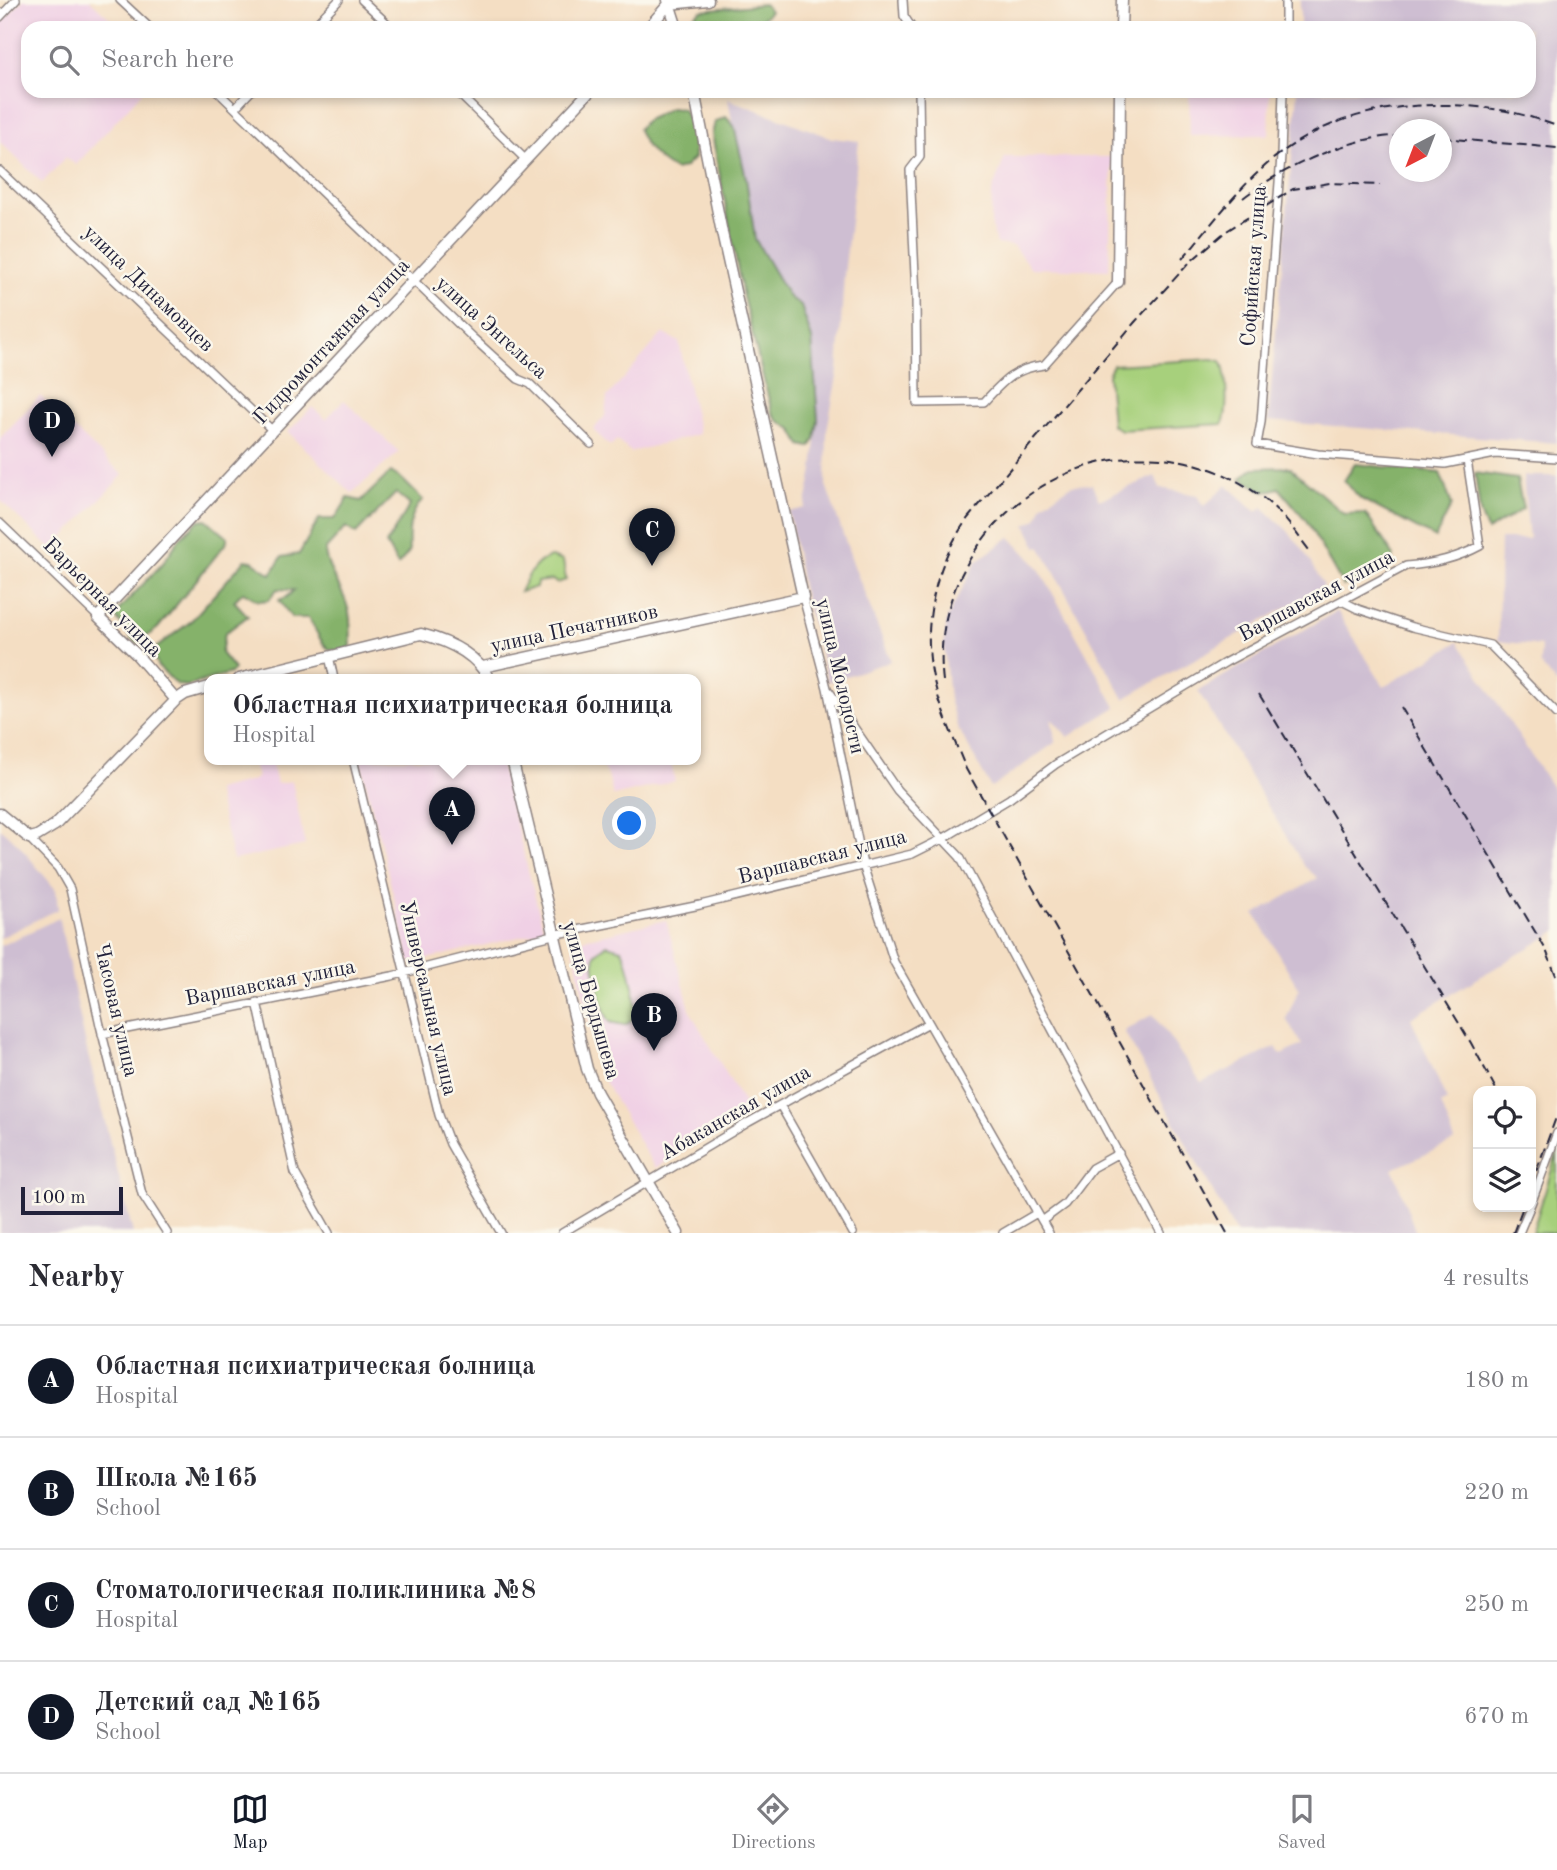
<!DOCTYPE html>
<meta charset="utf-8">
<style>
:root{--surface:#fff;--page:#f7f7f7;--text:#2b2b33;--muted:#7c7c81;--line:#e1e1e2;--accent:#111827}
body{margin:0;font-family:"Old Standard TT",serif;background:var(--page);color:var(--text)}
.controls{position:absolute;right:21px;bottom:21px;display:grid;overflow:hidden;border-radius:14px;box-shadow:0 4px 10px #0003}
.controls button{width:63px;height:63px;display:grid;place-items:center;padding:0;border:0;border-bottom:2px solid var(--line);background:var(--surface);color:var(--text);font:35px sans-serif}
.compass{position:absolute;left:1389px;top:119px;width:63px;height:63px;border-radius:50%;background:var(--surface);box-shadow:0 4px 10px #0003;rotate:222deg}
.scale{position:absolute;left:21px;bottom:18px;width:102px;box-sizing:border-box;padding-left:7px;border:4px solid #22223b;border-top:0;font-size:19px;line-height:24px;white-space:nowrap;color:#22223b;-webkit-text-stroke:5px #fbf7ec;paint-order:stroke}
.you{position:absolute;left:630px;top:824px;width:24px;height:24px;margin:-18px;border:5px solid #fff;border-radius:50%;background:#1a73e8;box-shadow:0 0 0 10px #1a73e833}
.badge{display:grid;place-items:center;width:46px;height:46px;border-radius:50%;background:var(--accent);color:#fff;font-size:23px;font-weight:700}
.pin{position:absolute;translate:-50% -58px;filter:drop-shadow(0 2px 4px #0008)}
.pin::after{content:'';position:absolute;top:37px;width:24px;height:21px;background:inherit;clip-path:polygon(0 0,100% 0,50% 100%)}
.popup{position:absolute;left:204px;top:674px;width:497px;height:91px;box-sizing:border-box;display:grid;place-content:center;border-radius:14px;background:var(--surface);filter:drop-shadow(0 2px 5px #0005);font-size:23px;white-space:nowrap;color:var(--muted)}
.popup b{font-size:26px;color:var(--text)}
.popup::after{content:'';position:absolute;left:50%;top:100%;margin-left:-14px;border:14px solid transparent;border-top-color:var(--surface)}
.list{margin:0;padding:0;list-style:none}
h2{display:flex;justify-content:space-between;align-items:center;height:91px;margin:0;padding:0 28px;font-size:30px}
h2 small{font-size:23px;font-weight:400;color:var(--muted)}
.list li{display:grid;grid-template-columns:46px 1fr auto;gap:21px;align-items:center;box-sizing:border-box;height:112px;padding:0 28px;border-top:2px solid var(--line)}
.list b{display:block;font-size:26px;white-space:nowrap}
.list p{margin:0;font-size:23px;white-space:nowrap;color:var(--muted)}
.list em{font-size:23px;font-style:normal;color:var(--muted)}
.icon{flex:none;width:38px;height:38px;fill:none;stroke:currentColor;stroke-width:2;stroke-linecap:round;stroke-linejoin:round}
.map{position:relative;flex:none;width:1557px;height:1233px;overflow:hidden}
.search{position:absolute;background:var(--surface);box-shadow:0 4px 10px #0003;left:21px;right:21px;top:21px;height:77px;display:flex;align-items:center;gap:18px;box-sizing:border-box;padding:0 24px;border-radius:21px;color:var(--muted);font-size:26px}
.sheet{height:539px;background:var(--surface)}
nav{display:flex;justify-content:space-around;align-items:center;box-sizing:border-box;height:98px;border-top:2px solid var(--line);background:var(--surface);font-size:19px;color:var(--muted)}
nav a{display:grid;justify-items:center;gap:4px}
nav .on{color:var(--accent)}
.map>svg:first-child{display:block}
.built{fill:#f0d0e5}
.industrial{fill:#cebed2;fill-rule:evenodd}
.green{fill:#a7d07b;stroke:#64795b;stroke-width:2}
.forest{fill:#85b26b;stroke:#546a53;stroke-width:2}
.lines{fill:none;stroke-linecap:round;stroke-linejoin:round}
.street-casing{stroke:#8b807f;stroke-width:10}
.secondary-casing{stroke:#8b807f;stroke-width:13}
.street{stroke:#fff;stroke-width:7}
.secondary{stroke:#fff;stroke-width:10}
.rail{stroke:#22223b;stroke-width:2;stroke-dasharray:10 5;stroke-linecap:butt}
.labels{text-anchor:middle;stroke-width:5;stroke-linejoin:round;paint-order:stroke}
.street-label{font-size:21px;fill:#22223b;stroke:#fbf7ec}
</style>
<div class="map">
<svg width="1557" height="1233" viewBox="0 0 1557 1233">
<rect width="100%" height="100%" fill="#fbf7ec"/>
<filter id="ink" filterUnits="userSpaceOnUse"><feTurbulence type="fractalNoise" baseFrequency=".0143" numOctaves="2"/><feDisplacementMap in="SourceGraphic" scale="14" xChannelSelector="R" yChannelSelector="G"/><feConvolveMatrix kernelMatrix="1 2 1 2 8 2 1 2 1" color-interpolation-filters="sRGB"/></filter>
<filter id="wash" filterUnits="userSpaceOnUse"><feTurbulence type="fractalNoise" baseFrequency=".00686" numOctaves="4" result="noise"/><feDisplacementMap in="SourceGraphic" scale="28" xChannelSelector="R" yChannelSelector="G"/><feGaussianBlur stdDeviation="1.57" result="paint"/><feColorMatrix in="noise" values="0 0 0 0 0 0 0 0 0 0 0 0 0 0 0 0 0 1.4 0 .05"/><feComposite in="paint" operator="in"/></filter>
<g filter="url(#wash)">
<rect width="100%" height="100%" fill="#f4dec3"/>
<!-- built -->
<path class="built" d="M23 0H90L120 28H28V91H143L76 165 66 157 42 183 0 142V24Z
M1189 91H1270L1269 135 1190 136Z
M1005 157H1112L1109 270 1031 268 1013 246 996 244 991 223 992 191Z
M663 333 679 342 699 434 631 452 617 440 610 446 593 430 605 416 607 397Z
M40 396 123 475 52 550 0 500V438Z
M344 400 399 452 352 493 288 432 312 407 326 419Z
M360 759H499L544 931 410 963Z
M594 759H670L675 781 613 796 609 778 601 765Z
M271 760 277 784 292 781 305 845 233 860 216 790 252 781 257 777 253 763Z
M666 920 691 1013 749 1112 655 1168 601 1076 572 942Z"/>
<!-- industrial -->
<path class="industrial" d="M1300 0H1557V443L1268 421 1298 91H1529V28H1300ZM1400 130H1442V172H1400Z
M728 99 832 138 859 141 844 276 838 371 827 430 826 485 854 566 891 661 828 682 802 586 789 512 805 508 813 470 818 419 813 366 785 297 755 244Z
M1155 476 1160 488 1197 495 1204 506 1227 485 1257 512 1262 507 1287 530 1302 548 1324 586 1124 699 1040 546 1037 547 1026 525 1037 519 1043 504 1072 485 1092 484 1099 500Z
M1523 476H1557V685L1540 664 1541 646 1498 641 1500 539H1529Z
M1010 537 1038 567 1116 707 1068 737 1051 718 1056 742 991 788 957 726 949 699 944 644 947 618 977 561Z
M1337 611 1384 687 1458 642 1554 791 1557 792V931L1411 1018 1447 1101 1441 1104 1455 1141 1393 1169 1416 1233H1236L1124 1031 1153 1014 1201 1083 1276 1047 1281 1055 1302 1045 1286 1019 1299 989 1255 914 1318 878 1305 867 1198 691Z
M0 828 18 844 56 890 58 909 0 938Z
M59 918 88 1055 133 1233H0V946Z"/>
<!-- green -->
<path class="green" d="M1213 359 1221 361C1227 371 1229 415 1222 424L1121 430 1112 425 1108 374 1113 365Z
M551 557 563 561 566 580 556 583 553 580 537 582 536 587 520 592C526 579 535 560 551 557Z
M607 945 621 949C628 957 638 1003 635 1014 634 1020 629 1023 624 1025L610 1022C603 1013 592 967 595 956 597 950 602 948 607 945Z
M1557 1153V1233H1532Z"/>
<!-- forest -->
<path class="forest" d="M764 4 770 11C752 34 714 30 688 28L690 19 701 10Z
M670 108 683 109 694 133V158L685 167 675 170C659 162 643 146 638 129L645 121Z
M726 117 734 126 746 178 755 239 789 297 801 306 812 339 818 420 815 439 810 447 801 445 792 429 777 420 772 412 743 297 712 134 715 122Z
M1355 464 1440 473 1452 505 1435 538 1361 499 1344 481Z
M1290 467 1344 514 1365 513 1394 556 1387 569 1343 586 1306 520 1279 488 1265 492 1241 478 1254 468Z
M391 472 403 480 423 500C408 514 408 533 409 552L398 565 386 544 410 505 396 493 356 534 346 527 325 550C326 568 340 585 346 602 352 617 350 631 351 647 321 660 322 636 308 618H292L279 600 287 597 294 590 277 589 269 600 259 601 243 592 234 601 248 616 225 633 221 653 234 669 231 673 187 686 178 685 158 667 152 651 190 622 245 560 252 561 271 574 282 557 299 554 319 519H335L348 498 361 501Z
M1475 473 1517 479 1523 509 1487 531 1480 512Z
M206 519 227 537V542L158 628 138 643 132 639 114 615 163 563 180 538 199 520Z"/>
</g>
<g filter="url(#ink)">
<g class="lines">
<defs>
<path id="street" d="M120 0 150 28
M362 0 392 28
M903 0 904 16 912 28
M0 17 16 0
M312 28 339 0
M1285 28V0
M217 91 473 338 518 379 530 384 591 444
M456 91 525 159
M919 91 920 157 910 170 916 296 917 403 984 402C1003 381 1015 368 1044 365L1118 282
M1283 91 1281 156 1261 422 1257 444 1318 454 1445 464 1495 454 1557 458
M235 108 251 91
M0 171 273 431
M0 523 98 617
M803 597 827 688 863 865 894 962 1049 1233
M1342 601 1358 609 1412 627 1490 645 1557 714
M329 656 334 679
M829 691 897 790 960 857 1161 1233
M353 759 439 1115 450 1144 501 1233
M29 838 58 868 70 889 100 1025 142 1194 167 1233
M257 1002 295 1173 329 1233
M102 1034 392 976 553 935 700 905 912 854 944 838 1009 799 1056 764 1226 662 1406 566C1433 564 1456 559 1480 546L1467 460
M780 1105 853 1233
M1531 1204 1557 1133
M1042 1221 1065 1204 1092 1168 1119 1153
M562 1233 749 1122 927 1024
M1003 1233 1037 1213
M1519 1233 1530 1207"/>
<path id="secondary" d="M668 0 677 28
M669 4 708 0
M648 28 669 4
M1121 28 1122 0
M1118 282 1120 91
M483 667 803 597 722 233 694 91
M239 679 421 634C448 641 476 653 489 679
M176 700 136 654 98 617 590 91
M512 759 587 1069 597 1093 678 1233
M0 814 29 838 37 836 55 825 176 700 185 694 209 687"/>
</defs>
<!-- street casing -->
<use href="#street" class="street-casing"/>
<!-- secondary casing -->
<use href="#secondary" class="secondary-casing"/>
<!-- street -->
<use href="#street" class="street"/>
<!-- secondary -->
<use href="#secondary" class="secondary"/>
<!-- rail -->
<path class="rail" d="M1442 138 1557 148
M1243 198C1280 169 1352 135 1400 136
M1182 259C1211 225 1238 188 1272 160 1338 105 1429 96 1511 112 1526 115 1542 121 1557 126
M943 681C938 640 947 599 967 564 1026 459 1160 423 1259 495 1280 510 1294 530 1309 550
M1259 694 1471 1043 1497 1091
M1401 707 1546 950 1557 978
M1531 1185 1557 1115
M1227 1233 966 769C954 739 940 709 933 677 921 624 936 562 968 518L1135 322 1190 262 1225 232 1293 189 1330 183 1380 185
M1513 1233 1523 1207"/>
</g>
</g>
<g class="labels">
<!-- street labels -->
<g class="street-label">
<text transform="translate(1253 266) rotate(-86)" y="7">Софийская улица</text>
<text transform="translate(149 288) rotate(44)" y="7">улица Динамовцев</text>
<text transform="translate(492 327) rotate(42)" y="7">улица Энгельса</text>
<text transform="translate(331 341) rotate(-47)" y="7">Гидромонтажная улица</text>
<text transform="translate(1316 595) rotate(-28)" y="7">Варшавская улица</text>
<text transform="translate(103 597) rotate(45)" y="7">Барьерная улица</text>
<text transform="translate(574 628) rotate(-12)" y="7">улица Печатников</text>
<text transform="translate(841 676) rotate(77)" y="7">улица Молодости</text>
<text transform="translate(822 856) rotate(-14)" y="7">Варшавская улица</text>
<text transform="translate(270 982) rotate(-11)" y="7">Варшавская улица</text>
<text transform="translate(429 998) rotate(77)" y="7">Универсальная улица</text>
<text transform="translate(592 1000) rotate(74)" y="7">улица Бердышева</text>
<text transform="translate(117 1010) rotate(77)" y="7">Часовая улица</text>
<text transform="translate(735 1112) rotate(-30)" y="7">Абаканская улица</text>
</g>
</g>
</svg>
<div class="controls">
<button><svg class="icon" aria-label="locate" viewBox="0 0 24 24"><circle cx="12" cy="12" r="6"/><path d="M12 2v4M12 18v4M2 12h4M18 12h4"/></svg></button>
<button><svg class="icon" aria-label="layers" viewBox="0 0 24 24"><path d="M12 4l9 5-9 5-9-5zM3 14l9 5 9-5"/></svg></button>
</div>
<svg class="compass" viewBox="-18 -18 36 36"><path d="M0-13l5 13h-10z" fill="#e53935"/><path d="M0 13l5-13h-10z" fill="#7c7c81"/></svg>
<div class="scale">100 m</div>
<div class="you"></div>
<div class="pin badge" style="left:452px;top:845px">A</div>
<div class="popup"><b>Областная психиатрическая болница</b>Hospital</div>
<div class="pin badge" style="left:654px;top:1051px">B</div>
<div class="pin badge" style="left:652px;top:566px">C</div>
<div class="pin badge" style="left:52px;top:457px">D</div>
<div class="search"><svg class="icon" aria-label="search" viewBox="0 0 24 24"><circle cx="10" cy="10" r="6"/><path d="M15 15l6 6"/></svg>Search here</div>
</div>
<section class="sheet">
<h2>Nearby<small>4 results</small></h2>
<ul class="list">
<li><span class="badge">A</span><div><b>Областная психиатрическая болница</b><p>Hospital</p></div><em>180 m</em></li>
<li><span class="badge">B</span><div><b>Школа №165</b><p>School</p></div><em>220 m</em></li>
<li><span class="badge">C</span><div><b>Стоматологическая поликлиника №8</b><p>Hospital</p></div><em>250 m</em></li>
<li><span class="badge">D</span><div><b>Детский сад №165</b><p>School</p></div><em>670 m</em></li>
</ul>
</section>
<nav>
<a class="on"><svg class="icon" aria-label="map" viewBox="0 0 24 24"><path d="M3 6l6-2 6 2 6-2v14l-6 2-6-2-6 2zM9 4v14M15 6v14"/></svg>Map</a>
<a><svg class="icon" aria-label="directions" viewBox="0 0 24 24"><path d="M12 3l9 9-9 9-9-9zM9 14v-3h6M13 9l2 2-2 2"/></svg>Directions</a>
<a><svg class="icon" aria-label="saved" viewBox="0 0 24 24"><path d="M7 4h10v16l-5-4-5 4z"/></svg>Saved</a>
</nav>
